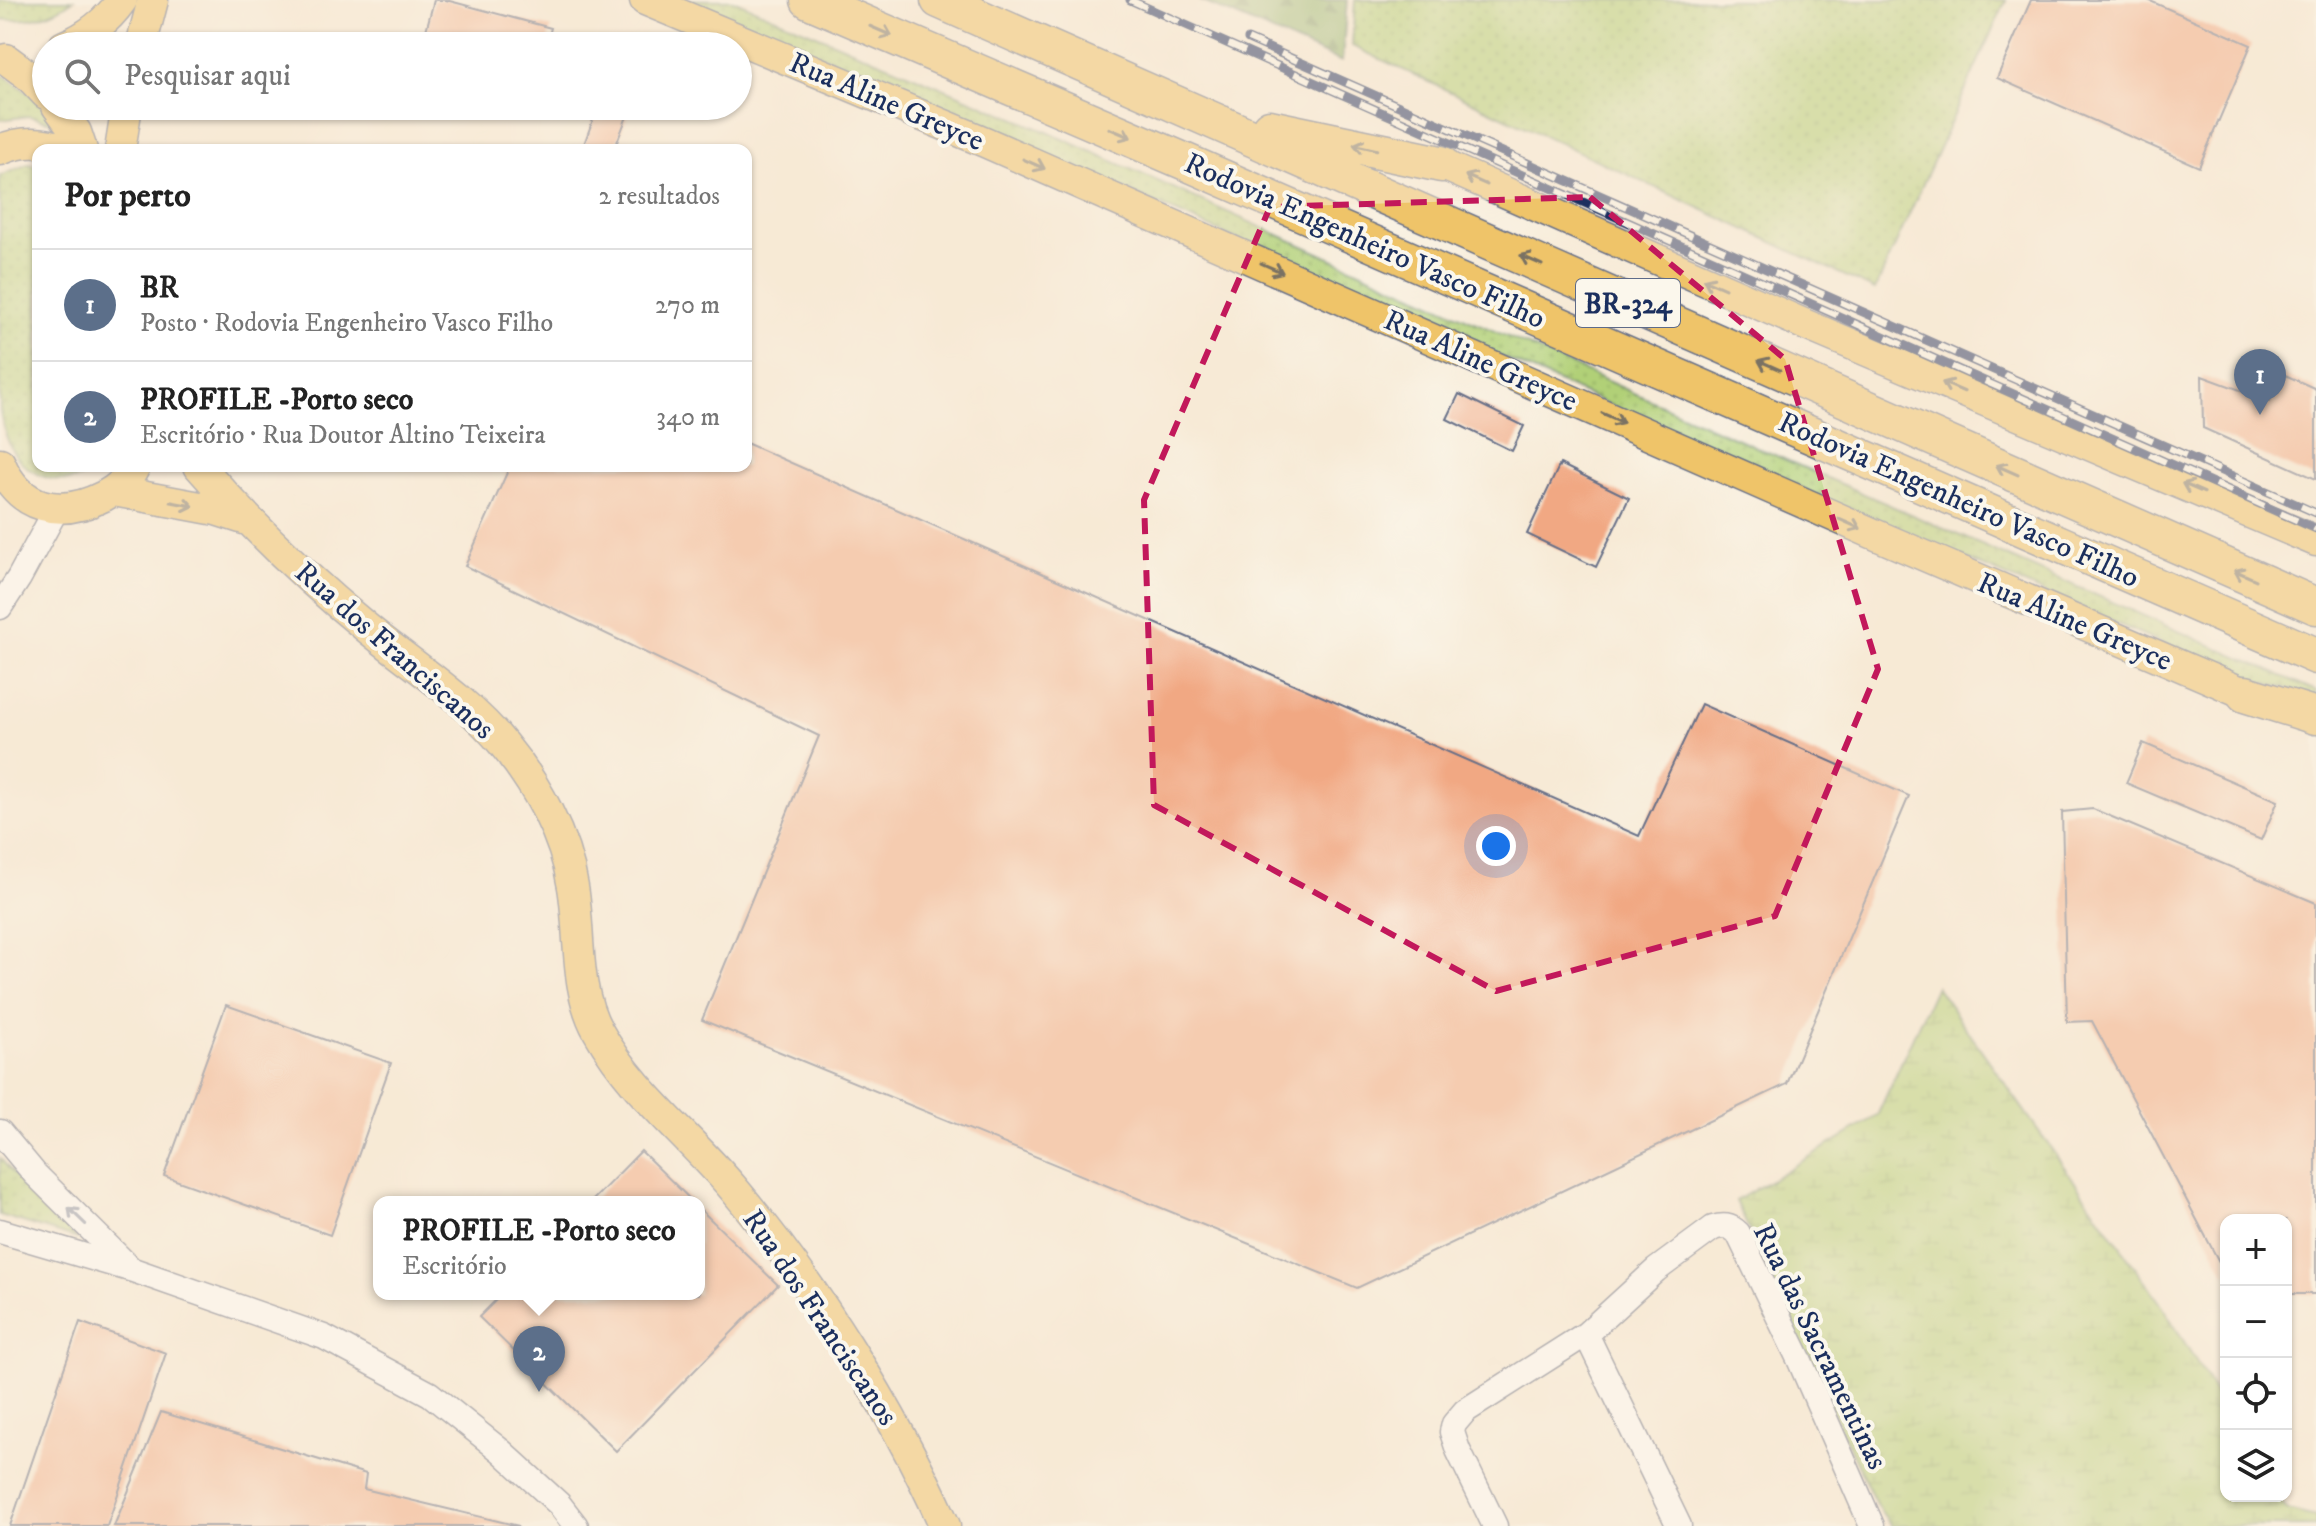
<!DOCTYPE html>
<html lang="pt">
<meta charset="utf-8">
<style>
:root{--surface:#fff;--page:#f2f2f2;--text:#222;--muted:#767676;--line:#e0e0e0;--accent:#d1495b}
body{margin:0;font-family:"IM FELL DW Pica",serif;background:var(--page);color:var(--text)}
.controls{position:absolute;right:24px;bottom:24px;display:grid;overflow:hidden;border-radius:16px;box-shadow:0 2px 6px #0004}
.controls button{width:72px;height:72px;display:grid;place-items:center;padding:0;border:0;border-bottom:2px solid var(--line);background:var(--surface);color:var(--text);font:40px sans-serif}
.you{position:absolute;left:1496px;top:846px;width:28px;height:28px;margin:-20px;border:6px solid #fff;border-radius:50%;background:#1a73e8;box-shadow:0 0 0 12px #1a73e833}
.badge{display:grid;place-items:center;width:52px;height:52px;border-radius:50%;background:var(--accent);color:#fff;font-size:26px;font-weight:700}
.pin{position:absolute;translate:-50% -66px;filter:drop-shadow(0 2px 4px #0008)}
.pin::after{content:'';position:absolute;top:42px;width:28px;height:24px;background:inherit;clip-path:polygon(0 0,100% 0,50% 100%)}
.popup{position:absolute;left:373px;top:1196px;width:332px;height:104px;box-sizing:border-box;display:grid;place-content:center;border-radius:16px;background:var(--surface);filter:drop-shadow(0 2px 6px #0005);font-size:26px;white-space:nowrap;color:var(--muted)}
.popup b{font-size:30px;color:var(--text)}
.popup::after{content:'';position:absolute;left:50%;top:100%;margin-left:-16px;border:16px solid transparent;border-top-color:var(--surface)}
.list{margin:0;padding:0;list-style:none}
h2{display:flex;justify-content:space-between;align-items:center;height:104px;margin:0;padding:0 32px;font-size:34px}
h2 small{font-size:26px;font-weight:400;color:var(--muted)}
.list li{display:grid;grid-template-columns:52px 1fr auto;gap:24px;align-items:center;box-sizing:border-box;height:112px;padding:0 32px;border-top:2px solid var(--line)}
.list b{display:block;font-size:30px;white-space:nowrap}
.list p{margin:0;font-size:26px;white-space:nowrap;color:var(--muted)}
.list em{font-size:26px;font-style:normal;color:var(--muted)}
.icon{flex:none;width:44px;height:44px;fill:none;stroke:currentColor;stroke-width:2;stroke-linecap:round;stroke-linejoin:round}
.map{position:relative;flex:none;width:2316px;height:1526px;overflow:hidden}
.search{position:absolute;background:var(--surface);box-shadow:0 2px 6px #0004;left:32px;top:32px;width:720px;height:88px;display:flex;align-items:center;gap:20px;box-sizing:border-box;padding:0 28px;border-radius:44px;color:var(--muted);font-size:30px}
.panel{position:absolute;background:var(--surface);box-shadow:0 2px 6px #0004;left:32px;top:144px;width:720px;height:328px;border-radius:16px}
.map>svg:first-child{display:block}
.grass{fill:url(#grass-dots);stroke:#66806a;stroke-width:2}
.forest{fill:url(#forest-firs);stroke:#547063;stroke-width:2}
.wetland{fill:url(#wetland-marsh);stroke:#66806a;stroke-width:2}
.building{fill:#f1a883}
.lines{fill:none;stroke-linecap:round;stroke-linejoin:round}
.minor-casing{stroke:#687088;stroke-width:27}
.major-casing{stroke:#687088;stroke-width:33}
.highway-casing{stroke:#687088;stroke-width:39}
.minor{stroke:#fff;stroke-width:24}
.major{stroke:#efc469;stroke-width:30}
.highway{stroke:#efc469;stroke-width:36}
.rail-casing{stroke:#1b2f5e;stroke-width:9}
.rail{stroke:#fbf7ec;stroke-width:6;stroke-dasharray:18;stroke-linecap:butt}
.oneway{stroke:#7a7263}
.oneway2{stroke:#8d97ae}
.marked{fill:none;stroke:#c2185b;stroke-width:6;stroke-dasharray:16 10;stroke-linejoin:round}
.labels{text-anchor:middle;stroke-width:8;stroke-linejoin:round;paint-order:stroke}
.shield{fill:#fbf7ec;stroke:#5e6b89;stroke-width:2}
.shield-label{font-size:28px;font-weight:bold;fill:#1b2f5e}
.street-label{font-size:30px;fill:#1b2f5e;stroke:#fbf7ec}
</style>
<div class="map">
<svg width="2316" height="1526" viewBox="0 0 2316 1526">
<defs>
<pattern id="grass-dots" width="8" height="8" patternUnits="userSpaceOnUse" patternTransform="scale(2)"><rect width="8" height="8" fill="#b1d077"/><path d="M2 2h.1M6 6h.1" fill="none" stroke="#98b369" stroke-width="1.8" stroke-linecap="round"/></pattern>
<pattern id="forest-firs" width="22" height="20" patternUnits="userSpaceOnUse" patternTransform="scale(2)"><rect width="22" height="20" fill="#8cb268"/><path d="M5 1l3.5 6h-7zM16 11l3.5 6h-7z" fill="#729159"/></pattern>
<pattern id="wetland-marsh" width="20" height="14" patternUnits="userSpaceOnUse" patternTransform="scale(2)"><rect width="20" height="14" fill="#b1d077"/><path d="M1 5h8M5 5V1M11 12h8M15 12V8" fill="none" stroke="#98b369"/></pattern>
</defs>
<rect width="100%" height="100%" fill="#fbf7ec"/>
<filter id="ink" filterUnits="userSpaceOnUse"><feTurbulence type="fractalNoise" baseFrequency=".0125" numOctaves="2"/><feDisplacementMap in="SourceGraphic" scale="16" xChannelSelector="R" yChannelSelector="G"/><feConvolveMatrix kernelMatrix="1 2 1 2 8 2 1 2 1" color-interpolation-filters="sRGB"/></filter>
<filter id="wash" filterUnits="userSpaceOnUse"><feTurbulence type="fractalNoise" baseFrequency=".006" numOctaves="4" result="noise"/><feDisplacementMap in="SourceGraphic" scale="32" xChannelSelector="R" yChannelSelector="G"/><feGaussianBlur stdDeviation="1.8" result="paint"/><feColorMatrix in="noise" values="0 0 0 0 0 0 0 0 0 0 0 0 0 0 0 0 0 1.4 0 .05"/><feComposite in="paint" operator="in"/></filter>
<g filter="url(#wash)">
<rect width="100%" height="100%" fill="#f7ead6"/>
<!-- grass -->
<path class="grass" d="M0 0H73C52 16 26 23 0 19Z
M676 0H733L1045 131 1724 433 2316 691V697L2237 675 1711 450 838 62Z
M1355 0H2006L1875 290 1352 46Z
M0 73 39 100 59 124 29 116 0 120Z
M28 164 38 166V466H101C77 489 37 483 17 457 7 445 3 426 0 410V176Z
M0 1158 27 1190 78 1239 0 1215Z"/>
<!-- forest -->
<path class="forest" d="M1199 0H1347L1342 62Z"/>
<!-- wetland -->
<path class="wetland" d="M1936 986 2161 1304 2226 1410V1496H2278L2287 1510 2316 1517V1526H1892L1877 1506 1805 1354 1736 1201 1877 1116Z"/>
<g id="blocks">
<!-- building -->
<path class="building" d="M434 0H446L551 28 546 46H422Z
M2031 0H2148L2251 45 2199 167 1997 78Z
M598 106H631L614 150H590L583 147Z
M2283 374 2316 389V479L2203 428 2202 376 2270 401Z
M1459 394 1524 426 1512 451 1447 419Z
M746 443 1639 836 1701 704 1909 796 1787 1084 1357 1288 702 1020 819 736 465 566 510 466H746Z
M1560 464 1629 498 1596 567 1527 534Z
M2143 743 2278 801 2261 840 2126 783Z
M2093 809 2316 903V1294H2286V1220H2226V1275L2092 1021 2067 1022 2062 812Z
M226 1005 391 1063 330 1235 164 1176Z
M641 1151 693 1202H591Z
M699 1208 778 1285 616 1451 479 1317 502 1294H699Z
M80 1322 166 1353 107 1526H10Z
M161 1412 366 1474 364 1489 519 1526H114Z"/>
</g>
</g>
<g filter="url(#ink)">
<use href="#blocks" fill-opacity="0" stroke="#687088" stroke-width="2"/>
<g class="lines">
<defs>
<path id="minor" d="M0 607 19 578 57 508
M0 1132 35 1174 131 1269
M0 1231 133 1270 324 1337 430 1394 501 1451 559 1504 576 1526
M1586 1334 1679 1526
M1495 1526 1458 1450 1452 1432 1454 1424 1465 1411 1586 1334 1656 1270 1713 1228C1723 1225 1730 1225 1738 1233L1799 1359 1872 1526"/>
<path id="major" d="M645 0 985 142 1874 534 2267 703
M64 46C87 37 108 20 122 0
M141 46 153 0
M6 59 29 76 46 94
M57 106 76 132 82 150
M0 150C23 140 44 141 67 150
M120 150 127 106
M1441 164 1806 325 2316 541
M0 463C20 510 61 518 104 496 117 489 129 479 135 466
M199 466C250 524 307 579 367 628 411 664 469 701 504 745 537 785 565 836 573 887 581 934 574 988 598 1031 632 1092 688 1135 733 1188 815 1285 893 1410 945 1526
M114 491 216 510 247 520"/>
<path id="highway" d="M809 0 1186 162 2316 656
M939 0 2316 606
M1270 128 1441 164
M2245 694 2316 716"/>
</defs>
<!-- minor casing -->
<use href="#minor" class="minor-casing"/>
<!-- major casing -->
<use href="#major" class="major-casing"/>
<!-- highway casing -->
<use href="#highway" class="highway-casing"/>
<!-- minor -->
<use href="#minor" class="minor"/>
<!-- major -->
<use href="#major" class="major"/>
<!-- highway -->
<use href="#highway" class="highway"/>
<defs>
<path id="rail" d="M1130 0 2316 529
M1248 39 2316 513"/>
</defs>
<!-- rail casing -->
<use href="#rail" class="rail-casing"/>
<!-- rail -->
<use href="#rail" class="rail"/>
</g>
<!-- one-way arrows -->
<defs><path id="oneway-shaft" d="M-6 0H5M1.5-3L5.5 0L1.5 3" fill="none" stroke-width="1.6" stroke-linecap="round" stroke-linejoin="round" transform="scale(2)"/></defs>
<g class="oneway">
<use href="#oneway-shaft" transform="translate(881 31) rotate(23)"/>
<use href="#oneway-shaft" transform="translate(1120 133) rotate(23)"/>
<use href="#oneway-shaft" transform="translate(1365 147) rotate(-167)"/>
<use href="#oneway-shaft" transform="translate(1034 164) rotate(24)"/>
<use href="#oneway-shaft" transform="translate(1476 180) rotate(-156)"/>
<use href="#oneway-shaft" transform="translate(1531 260) rotate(-156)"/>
<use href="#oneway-shaft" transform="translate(1272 268) rotate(24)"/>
<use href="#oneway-shaft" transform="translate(1714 284) rotate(-156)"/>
<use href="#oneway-shaft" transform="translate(1769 365) rotate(-156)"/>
<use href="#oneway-shaft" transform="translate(1953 387) rotate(-157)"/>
<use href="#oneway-shaft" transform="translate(1613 418) rotate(24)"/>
<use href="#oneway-shaft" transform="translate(2007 470) rotate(-156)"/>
<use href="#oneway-shaft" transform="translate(2193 488) rotate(-157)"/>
<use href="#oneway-shaft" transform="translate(182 504) rotate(11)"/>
<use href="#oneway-shaft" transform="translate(1850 524) rotate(24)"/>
<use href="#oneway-shaft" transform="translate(2245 575) rotate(-156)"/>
</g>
<use class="oneway2" href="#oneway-shaft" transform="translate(77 1216) rotate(-136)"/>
</g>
<!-- marked area -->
<path d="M0 0H2316V1526H0ZM1590 197 1785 359 1878 669 1775 916 1496 991 1154 805 1144 500 1270 207Z" fill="#f7ead6" fill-opacity=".55" fill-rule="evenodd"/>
<path class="marked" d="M1590 197 1785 359 1878 669 1775 916 1496 991 1154 805 1144 500 1270 207Z"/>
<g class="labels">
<!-- shield labels -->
<rect class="shield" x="1576" y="279" width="104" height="48" rx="6"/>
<g class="shield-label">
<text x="1628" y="313">BR-324</text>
</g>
<!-- street labels -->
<g class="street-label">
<text transform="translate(887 101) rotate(23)" y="10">Rua Aline Greyce</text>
<text transform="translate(1365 240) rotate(24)" y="10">Rodovia Engenheiro Vasco Filho</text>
<text transform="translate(1481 360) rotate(24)" y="10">Rua Aline Greyce</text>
<text transform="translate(1959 499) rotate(24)" y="10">Rodovia Engenheiro Vasco Filho</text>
<text transform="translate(2075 621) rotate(23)" y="10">Rua Aline Greyce</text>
<text transform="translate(395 650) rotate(41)" y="10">Rua dos Franciscanos</text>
<text transform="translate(821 1317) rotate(56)" y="10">Rua dos Franciscanos</text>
<text transform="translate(1821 1346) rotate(64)" y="10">Rua das Sacramentinas</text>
</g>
</g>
</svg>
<div class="controls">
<button>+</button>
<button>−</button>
<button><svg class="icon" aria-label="locate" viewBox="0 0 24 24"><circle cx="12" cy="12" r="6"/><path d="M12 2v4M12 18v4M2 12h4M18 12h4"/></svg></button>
<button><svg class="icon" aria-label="layers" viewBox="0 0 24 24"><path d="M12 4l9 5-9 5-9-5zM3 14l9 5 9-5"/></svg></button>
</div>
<div class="you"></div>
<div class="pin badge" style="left:2260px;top:415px;background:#5c6f8a">1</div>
<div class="pin badge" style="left:539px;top:1392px;background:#5c6f8a">2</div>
<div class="popup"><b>PROFILE -Porto seco</b>Escritório</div>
<div class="search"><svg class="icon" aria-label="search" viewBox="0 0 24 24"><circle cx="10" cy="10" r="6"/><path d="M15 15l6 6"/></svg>Pesquisar aqui</div>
<section class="panel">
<h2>Por perto<small>2 resultados</small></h2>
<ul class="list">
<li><span class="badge" style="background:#5c6f8a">1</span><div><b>BR</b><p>Posto · Rodovia Engenheiro Vasco Filho</p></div><em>270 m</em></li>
<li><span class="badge" style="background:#5c6f8a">2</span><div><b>PROFILE -Porto seco</b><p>Escritório · Rua Doutor Altino Teixeira</p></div><em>340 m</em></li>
</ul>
</section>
</div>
